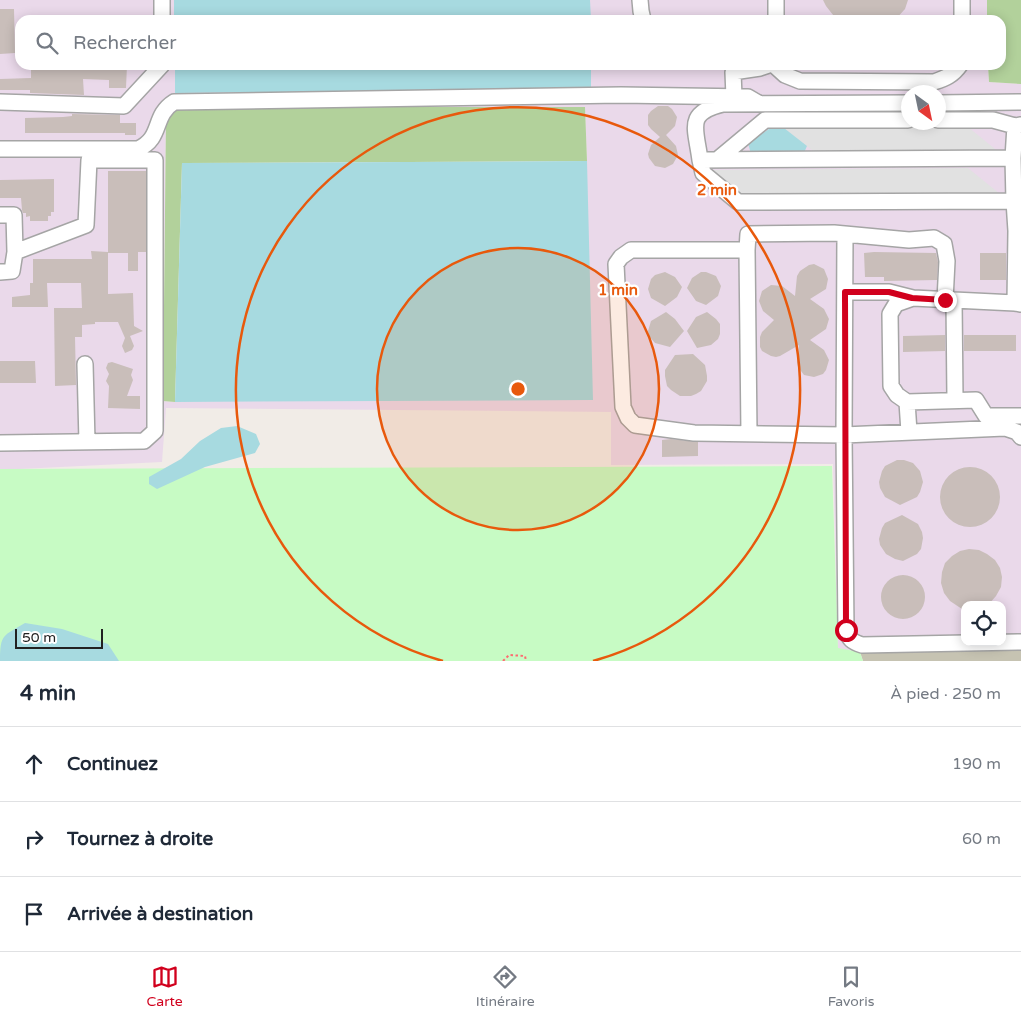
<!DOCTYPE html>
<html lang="fr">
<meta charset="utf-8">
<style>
:root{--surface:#fff;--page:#f2f2f3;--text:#1f2937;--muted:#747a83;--line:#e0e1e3;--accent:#d1001d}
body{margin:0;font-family:"Varela Round",sans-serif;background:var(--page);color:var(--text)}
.controls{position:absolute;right:15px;bottom:15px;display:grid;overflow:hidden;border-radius:10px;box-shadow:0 2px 12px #0003}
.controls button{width:45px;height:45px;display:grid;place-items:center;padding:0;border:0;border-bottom:1px solid var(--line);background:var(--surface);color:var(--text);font:25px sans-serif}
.compass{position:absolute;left:901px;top:85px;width:45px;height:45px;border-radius:50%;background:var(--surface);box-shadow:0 2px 12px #0003;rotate:147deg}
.scale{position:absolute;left:15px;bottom:12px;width:88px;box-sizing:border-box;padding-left:5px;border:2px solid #212121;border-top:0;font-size:14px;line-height:18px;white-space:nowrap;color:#212121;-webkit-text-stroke:4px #fff;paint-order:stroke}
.stop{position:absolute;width:15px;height:15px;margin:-11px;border:4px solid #d1001d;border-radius:50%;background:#fff}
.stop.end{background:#d1001d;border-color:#fff;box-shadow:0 1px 5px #0008}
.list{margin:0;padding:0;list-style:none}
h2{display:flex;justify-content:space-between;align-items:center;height:65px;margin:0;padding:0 20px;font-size:21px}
h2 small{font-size:16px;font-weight:400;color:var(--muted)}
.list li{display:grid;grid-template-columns:32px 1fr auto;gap:15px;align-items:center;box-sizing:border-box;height:75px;padding:0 20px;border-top:1px solid var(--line)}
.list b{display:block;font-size:19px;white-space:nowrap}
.list em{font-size:16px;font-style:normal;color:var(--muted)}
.icon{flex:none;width:28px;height:28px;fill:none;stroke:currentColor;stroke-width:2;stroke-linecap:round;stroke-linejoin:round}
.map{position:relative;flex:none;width:1021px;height:661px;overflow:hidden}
.search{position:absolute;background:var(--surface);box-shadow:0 2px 12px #0003;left:15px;right:15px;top:15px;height:55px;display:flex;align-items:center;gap:12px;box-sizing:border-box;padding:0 18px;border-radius:15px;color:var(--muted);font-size:19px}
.sheet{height:290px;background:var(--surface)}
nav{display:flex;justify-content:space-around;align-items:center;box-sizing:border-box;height:70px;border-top:1px solid var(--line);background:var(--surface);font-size:14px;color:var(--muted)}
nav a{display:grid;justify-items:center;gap:2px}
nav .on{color:var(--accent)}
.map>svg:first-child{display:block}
.industrial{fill:#ead9ea;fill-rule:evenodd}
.construction{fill:#c6c3b2}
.forest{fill:#b2d19b}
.park{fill:#c7fbc4}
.parking{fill:#e1e1e1}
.water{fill:#a7dae0}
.building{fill:#c9beba}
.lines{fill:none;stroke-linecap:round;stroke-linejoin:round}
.minor-casing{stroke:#a5a5a5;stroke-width:18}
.path{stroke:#fd6c71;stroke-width:2;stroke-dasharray:2.5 2.5;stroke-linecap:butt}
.minor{stroke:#fff;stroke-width:15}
.route{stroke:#d1001d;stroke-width:6}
.ring{fill:none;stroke:#e8590c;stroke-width:2.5}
.centre{fill:#e8590c;stroke:#fff;stroke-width:2.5}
.ring-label{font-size:15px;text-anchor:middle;font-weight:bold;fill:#e8590c;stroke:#fff;stroke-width:4.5;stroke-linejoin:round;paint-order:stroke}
</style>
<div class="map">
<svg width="1021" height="661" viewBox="0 0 1021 661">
<rect width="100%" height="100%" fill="#f1ece7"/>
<!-- industrial -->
<path class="industrial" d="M0 0H987V20H20V65H988L989 82 1021 84V646L860 652 838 649 833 464 611 465V412L166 408 162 462 0 470ZM908 92H938V122H908ZM585 107 587 161 175 402 163 401 166 118ZM965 605H1002V642H965Z"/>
<!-- construction -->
<path class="construction" d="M1021 646V661H863L860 652Z"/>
<!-- forest -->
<path class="forest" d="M987 0H1021V84L989 82 988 65H1001V20H987Z
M179 107H585L587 161 182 163 175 402 163 401 166 118Z"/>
<!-- park -->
<path class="park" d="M832 466 838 648 860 652 863 661H0V469Z"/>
<!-- parking -->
<path class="parking" d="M780 125 968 127 1000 153 818 155Z
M968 168 1000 194 739 197 707 170Z"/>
<!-- water -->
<path class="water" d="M174 0H590L591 20H174Z
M175 65H591V89L175 93Z
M778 128H784L807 146 803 155 751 154 748 143 769 129Z
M587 161 593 400 175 402 182 163Z
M237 426 256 434 260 444 255 453 205 467 157 489 149 484V477L181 459 200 441 221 428Z
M25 623 62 629 108 644 119 661H0C0 634 3 636 25 623Z"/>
<!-- building -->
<path class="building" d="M823 0H908L905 9 895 20H837L826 6Z
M0 9H14L15 53 0 54Z
M68 65H127L126 88H109V80L83 79 84 95 30 93V90H0V79L31 78V67L68 68Z
M658 106H668L672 109 677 117 675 126 666 135 676 146 678 155 673 164 665 168 655 166 649 158 648 154 651 145 660 137 651 129 648 125V115L651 111Z
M72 114 120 115V123H136V135H125V133H25V118L63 117 72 116Z
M108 171H146V252H138V271H128V253H108V294L133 293 134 326 143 331 130 336 134 346 132 350 125 353 122 346 125 338 118 322H95V324L82 325V337H75L76 385 55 386 54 308H82L81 283H47L48 307H12V297L30 295V283H33V259H92L91 251 108 252Z
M54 179V212H51V216H48V221H30V216L26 217V213H23L22 210 21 198H0V180Z
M874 252 936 253 938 262 937 280 884 281V277H865L864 253Z
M980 253H1006V280H980Z
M814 264 824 269 828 279 826 289 810 299 824 309 829 319 826 329 810 340 824 350 829 360 826 370 823 374 814 377 804 375 798 367 797 362 799 345 780 356 776 357 771 356 762 351 760 347V337L762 332 774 320 763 311 759 301 762 291 771 285 782 286 795 296 797 276 800 271 809 265Z
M665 272 675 277 682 287 677 297 665 306 651 298 648 289 651 279 655 275Z
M701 272H706L716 276 721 286 718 296 706 305 696 301 687 288 692 278Z
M666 312 675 319 684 331 670 347 655 343 649 336 648 331 651 321Z
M707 312 716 319 720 324V334L718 339 711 345 697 348 687 331 696 317Z
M945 335V351L903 352V336Z
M964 335H1016V351H964Z
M693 354 705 365 707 376V381L701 391 696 394 691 396H680L671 390 667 386 665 376V370L675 355Z
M0 361H35L36 383H0Z
M112 362 133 369 131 375 133 380 127 396H140V409L108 408 109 386 106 381 109 374 106 368 108 363Z
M671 439 698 442V456L662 457V440Z
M897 460H904L913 463 920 471 923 482 920 492 917 497 900 505 885 497 880 488 879 482 882 471 885 466Z
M940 497a30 30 0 1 1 60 0a30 30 0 1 1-60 0Z
M902 515 918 524 922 532 923 538 921 549 917 554 903 561 895 559 886 554 880 545 879 539 882 528 885 523Z
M969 549 979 550 987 554 995 560 1000 568 1002 577 1001 587 996 596 989 604 965 605V611L950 601 944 593 941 583 942 572 945 563 952 556 960 551Z
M881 597a22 22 0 1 1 44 0a22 22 0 1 1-44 0Z"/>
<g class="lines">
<defs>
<path id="minor" d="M162 0V20
M640 0 641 11 643 20
M776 0V20
M962 20V0
M774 65 785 75 800 81 934 82C946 78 953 75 960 65
M734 97 733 72 760 68 769 65
M0 102 124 106 162 65
M908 103 723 104C685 113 696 128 700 160L1013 158 1014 201 1016 231 1015 303 1021 304
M938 103 1021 102
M938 120H993L1015 126 1021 125
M0 149H138C163 138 152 116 174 102L621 95 748 97 760 104
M1013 158 1015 126
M700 160 703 173 738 202 1014 201
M717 160 765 120H908
M0 215H14L15 252
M747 250 748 234 834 233 909 240 934 238 944 244 947 261 945 300
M0 272 12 271 15 252 86 225 89 160H155V431L144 441 0 443
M845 292H889L913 298
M954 300 955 400
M1015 303 913 298 896 304 890 314 891 386 897 395 907 402 976 400 986 416H1021
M85 364 87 442
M907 402 909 432
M749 434 747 250H631L621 257 616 264 623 407 628 418 635 425 694 433 844 435 845 234
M1021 437 1017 432 1005 428 844 435 846 630C849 639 852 642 862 645L1021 642"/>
</defs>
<!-- minor casing -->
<use href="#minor" class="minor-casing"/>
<!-- path -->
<path class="path" d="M503 661 509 655 525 656 526 661"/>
<!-- minor -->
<use href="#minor" class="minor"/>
</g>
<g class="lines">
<!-- route -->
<path class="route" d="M846 630 845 292H889L912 298 945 300"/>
</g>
<!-- distance rings -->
<circle cx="518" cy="389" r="141" fill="#e8590c" fill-opacity=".12"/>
<g class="ring">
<circle cx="518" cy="389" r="141"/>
<path d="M443 661A282 282 0 1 1 593 661"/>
</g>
<circle cx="518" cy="389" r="8" class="centre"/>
<g class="ring-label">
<text x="717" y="195">2 min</text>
<text x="618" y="295">1 min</text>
</g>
</svg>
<div class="controls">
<button><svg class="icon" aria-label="locate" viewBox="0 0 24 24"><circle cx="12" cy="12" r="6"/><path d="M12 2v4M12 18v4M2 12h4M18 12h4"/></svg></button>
</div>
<svg class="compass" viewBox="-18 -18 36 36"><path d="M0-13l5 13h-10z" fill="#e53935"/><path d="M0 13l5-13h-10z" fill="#747a83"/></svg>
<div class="scale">50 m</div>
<div class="stop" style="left:846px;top:630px"></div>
<div class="stop end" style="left:945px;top:300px"></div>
<div class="search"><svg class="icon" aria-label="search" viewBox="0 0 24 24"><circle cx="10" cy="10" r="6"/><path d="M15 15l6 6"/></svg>Rechercher</div>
</div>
<section class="sheet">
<h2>4 min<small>À pied · 250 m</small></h2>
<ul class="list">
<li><svg class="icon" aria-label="ahead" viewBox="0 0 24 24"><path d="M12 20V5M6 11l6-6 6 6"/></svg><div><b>Continuez</b></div><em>190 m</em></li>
<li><svg class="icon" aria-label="right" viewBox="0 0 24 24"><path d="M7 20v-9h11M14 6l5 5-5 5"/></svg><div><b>Tournez à droite</b></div><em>60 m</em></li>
<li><svg class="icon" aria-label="arrive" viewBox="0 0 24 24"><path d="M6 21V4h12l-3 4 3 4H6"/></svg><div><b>Arrivée à destination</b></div></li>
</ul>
</section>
<nav>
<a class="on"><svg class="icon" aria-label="map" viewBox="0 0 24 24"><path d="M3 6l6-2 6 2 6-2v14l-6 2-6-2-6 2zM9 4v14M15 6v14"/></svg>Carte</a>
<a><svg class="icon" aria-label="directions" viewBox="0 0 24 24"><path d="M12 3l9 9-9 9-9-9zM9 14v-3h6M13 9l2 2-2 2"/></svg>Itinéraire</a>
<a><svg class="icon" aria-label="saved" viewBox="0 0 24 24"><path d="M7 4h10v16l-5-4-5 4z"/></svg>Favoris</a>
</nav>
